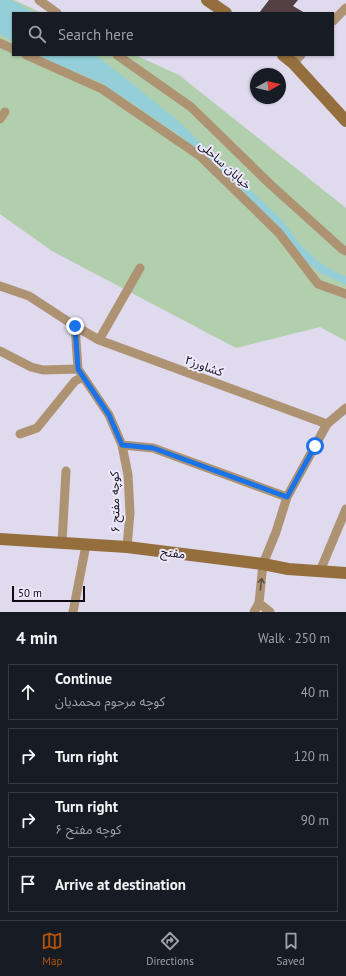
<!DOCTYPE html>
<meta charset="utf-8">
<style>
:root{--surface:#171b24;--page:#242831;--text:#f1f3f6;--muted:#9ea1a6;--line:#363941;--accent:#b45309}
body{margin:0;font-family:"PT Sans","Noto Sans Arabic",sans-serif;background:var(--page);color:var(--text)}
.compass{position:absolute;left:250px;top:68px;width:36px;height:36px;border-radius:50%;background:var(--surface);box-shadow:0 1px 3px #0004;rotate:82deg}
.scale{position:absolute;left:12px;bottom:10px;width:73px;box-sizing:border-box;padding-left:4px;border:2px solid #0d0b12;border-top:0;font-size:11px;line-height:14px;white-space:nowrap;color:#0d0b12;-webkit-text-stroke:3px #ede8fc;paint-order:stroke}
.stop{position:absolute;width:12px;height:12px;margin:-9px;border:3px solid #1a73e8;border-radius:50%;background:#fff}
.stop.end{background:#1a73e8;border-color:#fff;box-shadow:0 1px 4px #0008}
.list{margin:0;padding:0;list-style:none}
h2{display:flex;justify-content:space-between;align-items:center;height:52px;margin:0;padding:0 16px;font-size:17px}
h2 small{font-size:13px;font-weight:400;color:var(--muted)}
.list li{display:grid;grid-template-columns:26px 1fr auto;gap:12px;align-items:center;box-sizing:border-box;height:56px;margin:0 8px 8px;padding:0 8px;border:1px solid var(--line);border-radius:0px}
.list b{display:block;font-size:15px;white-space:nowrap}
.list p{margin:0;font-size:13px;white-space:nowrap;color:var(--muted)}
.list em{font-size:13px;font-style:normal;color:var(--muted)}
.icon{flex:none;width:22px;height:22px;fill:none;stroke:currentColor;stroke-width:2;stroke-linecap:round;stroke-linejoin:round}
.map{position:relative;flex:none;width:346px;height:612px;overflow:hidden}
.search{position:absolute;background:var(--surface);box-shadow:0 1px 3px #0004;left:12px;right:12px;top:12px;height:44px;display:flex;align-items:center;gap:10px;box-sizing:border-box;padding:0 14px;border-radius:0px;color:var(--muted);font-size:15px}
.sheet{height:308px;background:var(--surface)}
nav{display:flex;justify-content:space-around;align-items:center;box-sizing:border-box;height:56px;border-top:1px solid var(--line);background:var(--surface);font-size:11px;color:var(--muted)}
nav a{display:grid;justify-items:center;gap:2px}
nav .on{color:var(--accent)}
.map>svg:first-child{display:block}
.green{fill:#b1cfac}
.water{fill:#94ced9}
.building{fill:#534045}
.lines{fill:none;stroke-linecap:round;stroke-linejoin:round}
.street{stroke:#ae9373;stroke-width:9}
.secondary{stroke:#956e3d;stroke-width:12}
.oneway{stroke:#5e4f42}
.route{stroke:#1a73e8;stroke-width:5}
.labels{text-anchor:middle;stroke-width:4;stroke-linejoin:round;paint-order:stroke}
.street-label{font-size:12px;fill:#0d0b12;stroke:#ede8fc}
</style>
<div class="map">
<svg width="346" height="612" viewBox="0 0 346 612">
<rect width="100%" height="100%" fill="#e0daef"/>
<!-- green -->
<path class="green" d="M0 0H14L42 13H13V55H135L179 75 346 208V341L320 327 236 348 52 251 0 214Z"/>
<!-- water -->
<path class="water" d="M0 0H10L17 3 33 13H13V41L0 34Z
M39 55H95L124 77 177 120 214 156 281 219 300 244 319 262 341 275 346 276V285L319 272 303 259 284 236 186 140 102 83 52 62Z"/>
<!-- building -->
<path class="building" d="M269 0H298L293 6 305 13H259Z"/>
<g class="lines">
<!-- street -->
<path class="street" d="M39 0 57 13
M333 21 346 8
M0 43 13 49
M26 55 102 89 200 156 279 233 318 284 346 294
M117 55 191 107 271 185 342 249 346 251
M293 63 301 55
M0 119 5 112
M0 286 29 296 75 326 99 340 327 424
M75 326 78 369 109 415 122 445 128 475 130 513 127 547
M99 340 140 268
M0 351 31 367 43 370 78 369
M20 434 37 428 75 381 83 377
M122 445 153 448 287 497
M62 543 66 471
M320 571 346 509
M259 603 270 612
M73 612 86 545
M254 612 259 603 263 564 276 532 287 497 327 424 346 408"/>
<!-- secondary -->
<path class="secondary" d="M207 0 226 13
M283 55 293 63 346 121
M0 539 127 547 263 564 288 569 346 573"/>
</g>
<!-- one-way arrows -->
<defs><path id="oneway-shaft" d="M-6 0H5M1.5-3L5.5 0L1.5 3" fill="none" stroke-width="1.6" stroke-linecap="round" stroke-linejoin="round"/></defs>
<use class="oneway" href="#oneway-shaft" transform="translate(261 584) rotate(-84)"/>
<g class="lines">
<!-- route -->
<path class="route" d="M75 326 78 369 109 415 122 445 153 448 287 497 315 446"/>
</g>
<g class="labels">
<!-- street labels -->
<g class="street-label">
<text transform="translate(225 165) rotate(42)" y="4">خیابان ساحلی</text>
<text transform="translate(204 366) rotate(20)" y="4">کشاورز۲</text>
<text transform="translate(115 502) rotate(-91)" y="4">کوچه مفتح ۶</text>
<text transform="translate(173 553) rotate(7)" y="4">مفتح</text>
</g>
</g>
</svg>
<svg class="compass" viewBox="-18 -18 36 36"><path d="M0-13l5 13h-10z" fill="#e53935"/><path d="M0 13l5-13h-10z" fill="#9ea1a6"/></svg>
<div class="scale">50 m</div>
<div class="stop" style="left:315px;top:446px"></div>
<div class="stop end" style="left:75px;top:326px"></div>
<div class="search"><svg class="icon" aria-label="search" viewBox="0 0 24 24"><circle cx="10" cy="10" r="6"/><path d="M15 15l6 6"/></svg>Search here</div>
</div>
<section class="sheet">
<h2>4 min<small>Walk · 250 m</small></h2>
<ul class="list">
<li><svg class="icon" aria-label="ahead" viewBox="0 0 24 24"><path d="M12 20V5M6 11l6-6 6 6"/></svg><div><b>Continue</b><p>کوچه مرحوم محمدیان</p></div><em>40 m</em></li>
<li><svg class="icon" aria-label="right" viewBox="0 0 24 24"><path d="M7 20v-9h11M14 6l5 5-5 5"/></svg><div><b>Turn right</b></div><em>120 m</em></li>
<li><svg class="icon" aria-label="right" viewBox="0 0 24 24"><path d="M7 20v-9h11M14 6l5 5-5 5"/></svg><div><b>Turn right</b><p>کوچه مفتح ۶</p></div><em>90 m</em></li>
<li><svg class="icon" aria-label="arrive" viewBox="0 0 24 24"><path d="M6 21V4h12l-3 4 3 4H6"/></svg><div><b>Arrive at destination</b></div></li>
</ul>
</section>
<nav>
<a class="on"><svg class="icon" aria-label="map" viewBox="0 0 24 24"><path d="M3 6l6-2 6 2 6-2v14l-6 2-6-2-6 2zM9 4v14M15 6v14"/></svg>Map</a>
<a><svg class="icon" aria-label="directions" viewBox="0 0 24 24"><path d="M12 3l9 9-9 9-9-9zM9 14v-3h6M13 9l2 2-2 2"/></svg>Directions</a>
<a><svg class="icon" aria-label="saved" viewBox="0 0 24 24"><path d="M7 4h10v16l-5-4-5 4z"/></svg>Saved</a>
</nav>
